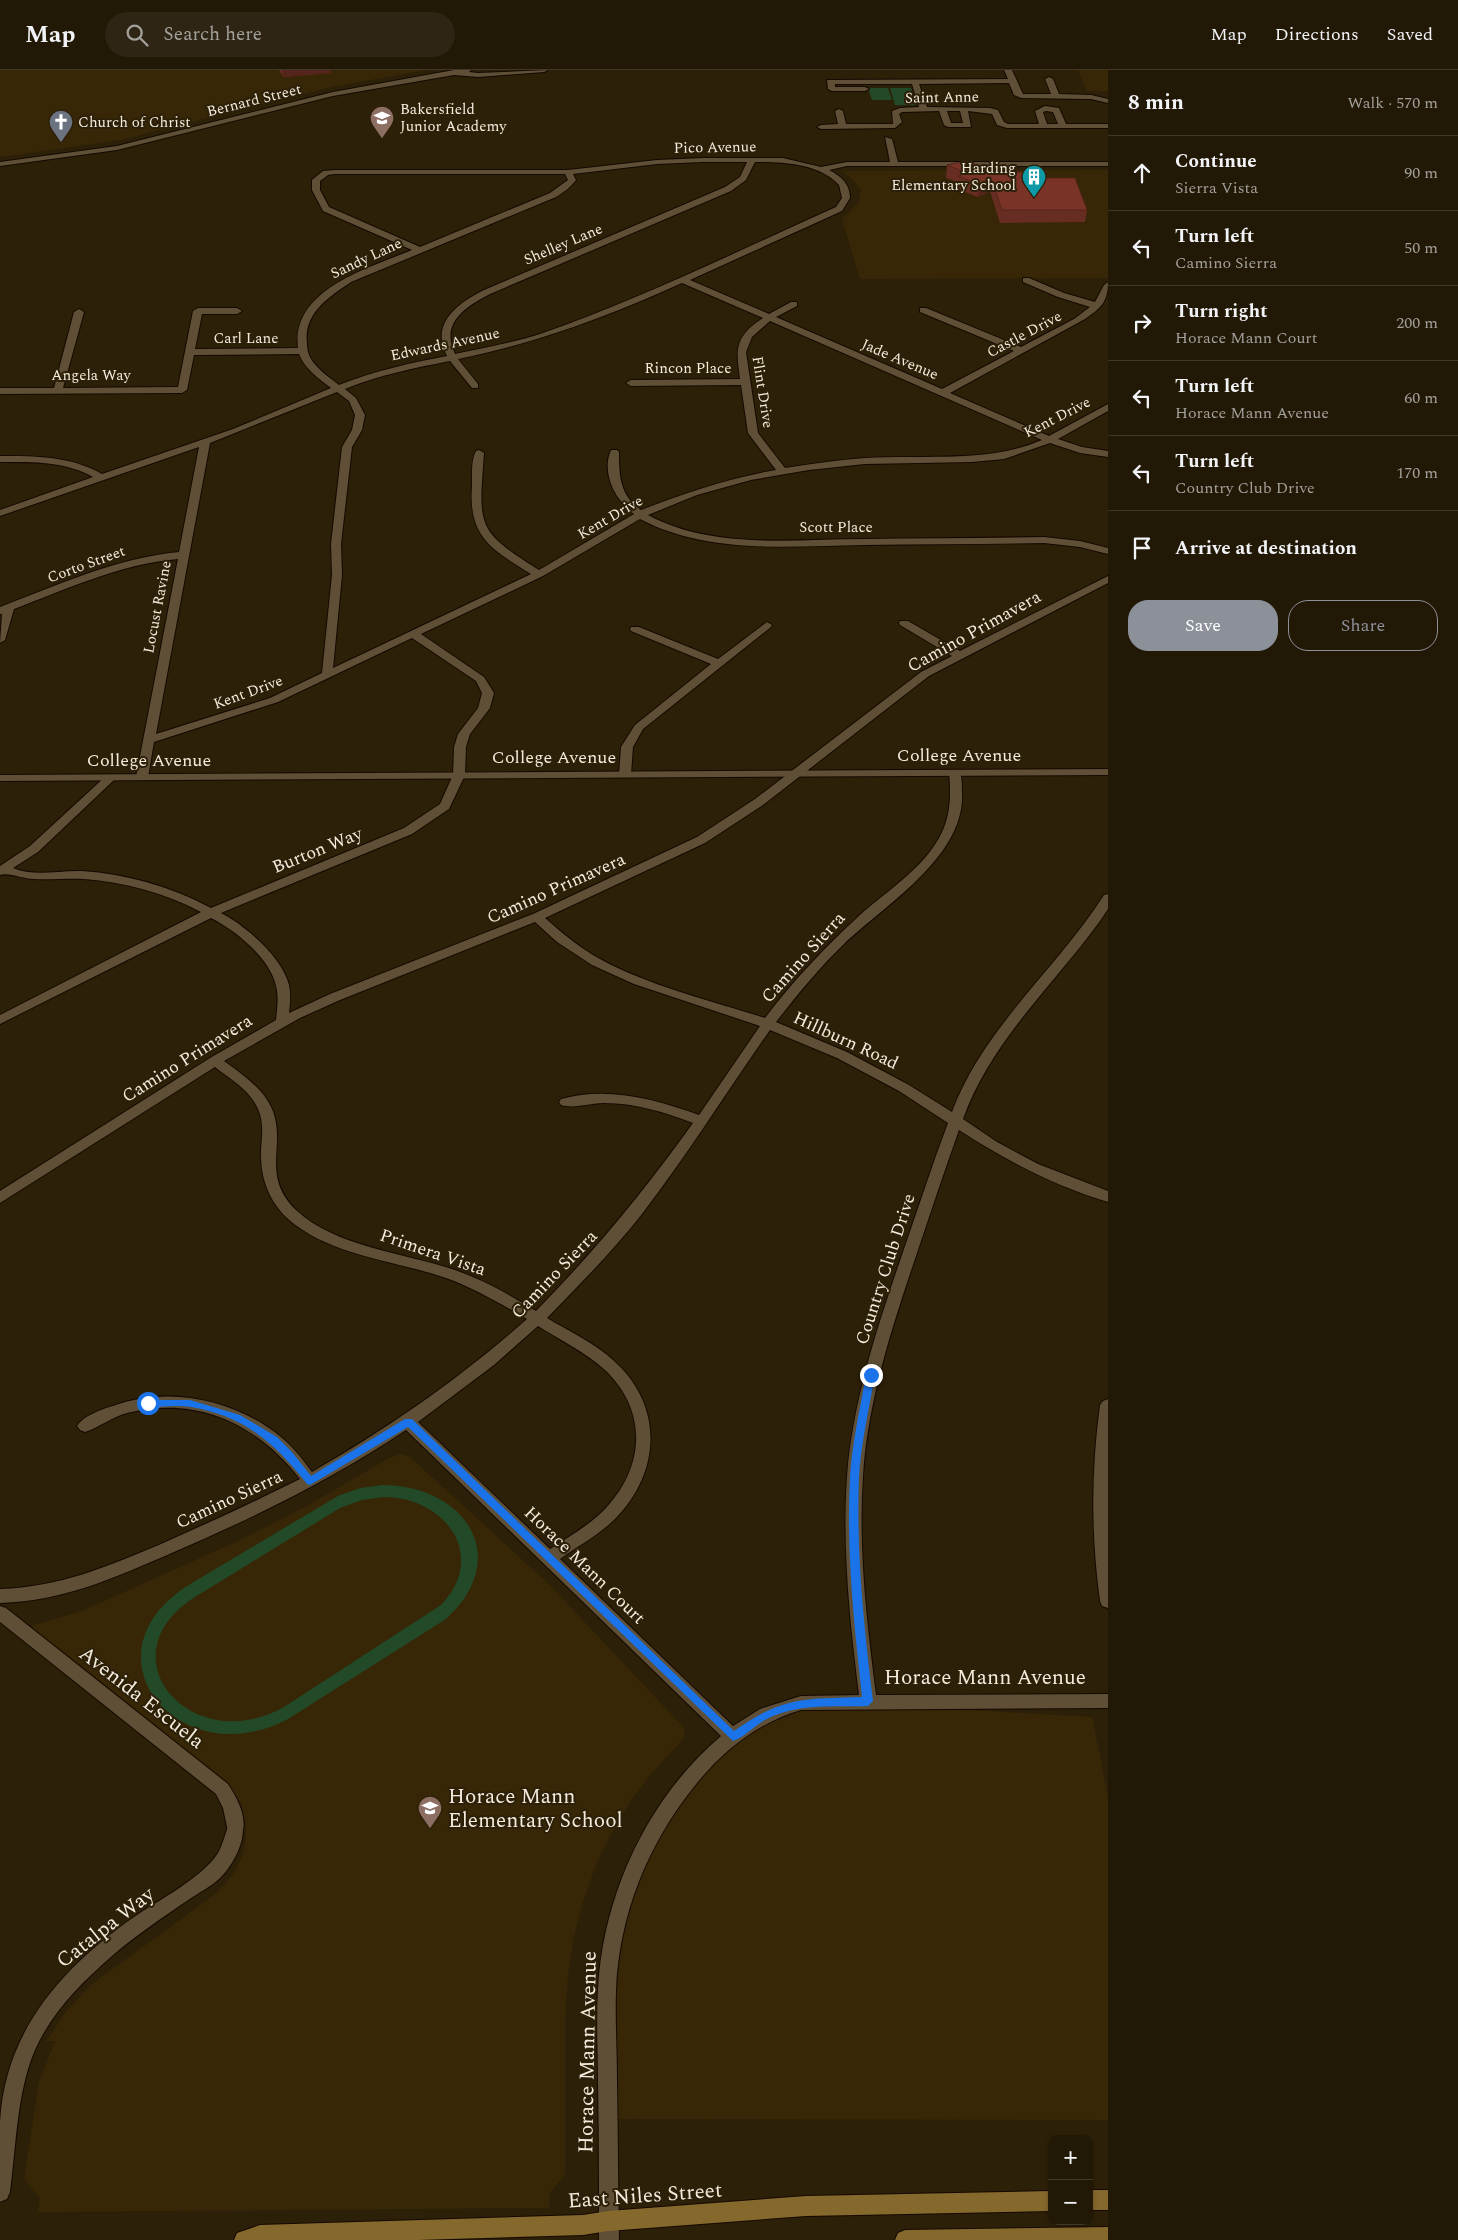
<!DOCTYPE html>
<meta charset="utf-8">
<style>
:root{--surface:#221806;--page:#2e2514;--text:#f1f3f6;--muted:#a2a09b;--line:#3f3728;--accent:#8c9099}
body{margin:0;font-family:Spectral,serif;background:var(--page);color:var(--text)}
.controls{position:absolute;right:15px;bottom:15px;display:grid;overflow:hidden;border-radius:10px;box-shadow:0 1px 4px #0004}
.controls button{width:45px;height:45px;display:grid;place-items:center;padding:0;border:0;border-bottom:1px solid var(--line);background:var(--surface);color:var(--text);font:25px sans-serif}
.stop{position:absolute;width:15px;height:15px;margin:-11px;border:4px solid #1a73e8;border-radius:50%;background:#fff}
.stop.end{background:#1a73e8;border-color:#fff;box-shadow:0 1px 5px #0008}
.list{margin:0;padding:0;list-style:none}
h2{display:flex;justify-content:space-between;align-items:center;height:65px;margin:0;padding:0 20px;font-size:21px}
h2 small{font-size:16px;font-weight:400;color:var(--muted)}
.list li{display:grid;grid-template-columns:32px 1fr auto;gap:15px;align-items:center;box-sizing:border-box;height:75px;padding:0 20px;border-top:1px solid var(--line)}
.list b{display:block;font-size:19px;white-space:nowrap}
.list p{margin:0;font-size:16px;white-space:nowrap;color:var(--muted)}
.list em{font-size:16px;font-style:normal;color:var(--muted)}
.actions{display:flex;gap:10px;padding:15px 20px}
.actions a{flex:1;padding:11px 0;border:1px solid var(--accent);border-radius:20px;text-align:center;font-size:18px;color:var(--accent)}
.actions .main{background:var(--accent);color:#fff}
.icon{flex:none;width:28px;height:28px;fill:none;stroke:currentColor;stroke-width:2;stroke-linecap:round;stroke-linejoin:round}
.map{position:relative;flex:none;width:1108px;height:2170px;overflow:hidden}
header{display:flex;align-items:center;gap:30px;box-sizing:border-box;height:70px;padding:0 25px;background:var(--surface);border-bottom:1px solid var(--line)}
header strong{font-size:24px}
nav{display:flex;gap:28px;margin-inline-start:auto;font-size:18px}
.search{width:350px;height:45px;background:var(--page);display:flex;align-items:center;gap:12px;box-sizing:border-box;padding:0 18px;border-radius:28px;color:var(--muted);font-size:19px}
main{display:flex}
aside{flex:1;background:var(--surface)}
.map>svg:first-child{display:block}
.built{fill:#372706}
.green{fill:#234a28;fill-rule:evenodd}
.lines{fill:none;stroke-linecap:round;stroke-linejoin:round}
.minor-casing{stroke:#150900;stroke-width:2}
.tertiary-casing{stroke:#150900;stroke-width:2}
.secondary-casing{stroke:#150900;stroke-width:2}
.minor{fill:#5e4f36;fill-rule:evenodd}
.tertiary{fill:#5e4f36;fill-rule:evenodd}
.secondary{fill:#85682b;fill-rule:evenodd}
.wall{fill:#682d22}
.shaded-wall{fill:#55241b}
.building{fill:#793427;stroke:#55241b}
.route{fill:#1a73e8}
.labels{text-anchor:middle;stroke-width:4;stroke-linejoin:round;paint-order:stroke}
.far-street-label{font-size:15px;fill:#f3ebdc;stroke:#2d2008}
.far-poi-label{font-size:15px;fill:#f3ebdc;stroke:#2d2008;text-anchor:start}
.street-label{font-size:18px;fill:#f3ebdc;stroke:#2d2008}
.near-street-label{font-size:21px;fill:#f3ebdc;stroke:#2d2008}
.near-poi-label{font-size:21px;fill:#f3ebdc;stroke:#2d2008;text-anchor:start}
</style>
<header>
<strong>Map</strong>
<div class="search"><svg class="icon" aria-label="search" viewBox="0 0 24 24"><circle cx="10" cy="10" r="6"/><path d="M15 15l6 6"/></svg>Search here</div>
<nav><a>Map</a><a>Directions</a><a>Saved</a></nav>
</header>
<main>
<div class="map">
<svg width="1108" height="2170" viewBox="0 0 1108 2170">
<rect width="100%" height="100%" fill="#2d2008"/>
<!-- built -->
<path class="built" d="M0 0H426L331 17 120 70 2 87 0 86Z
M1078 0H1108V21H1087Z
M1108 100V208L860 209 842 149 859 132 861 121 854 111 843 101Z
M401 1384 410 1387 551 1516 684 1658V1668L653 1702 632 1729 611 1764 596 1795 582 1835 573 1870 568 1906 565 1947V2105L549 2124V2138L38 2142 40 2128 24 2109 39 2012 55 1971H46L47 1970 67 1940 92 1914 210 1828 223 1816 235 1802 242 1786 246 1769V1753L241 1733 226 1711 31 1556 82 1541 236 1472 307 1436 391 1387Z
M794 1639H951L1092 1647 1108 1727V2050L617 2049 613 1912 619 1867 643 1791 701 1702 740 1666Z"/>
<!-- green -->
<path class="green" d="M868 18H888L892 30H872Z
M890 18H911L916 35H895Z
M382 1415C464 1415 514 1487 446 1549L288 1649C181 1706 79 1587 187 1516L338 1426 360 1418ZM384 1427C444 1427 489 1485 441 1535L284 1637C191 1689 102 1586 195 1527L340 1438 362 1430Z"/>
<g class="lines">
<defs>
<path id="minor" d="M1004 0H1012L1023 24H1051L1045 9 1049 7 1053 9 1059 24 1091 25 1108 29V33L1091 29 1021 28 1014 25 1009 13 919 14 927 37 990 38 998 40 1004 52 1008 54H1039L1035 41 1045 36 1059 38 1066 54H1108V58H1007L997 55 992 44 968 41 971 57H948L944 55 939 41 902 42 899 44 902 52 895 58 821 59 817 57 821 55 838 54 835 41 839 39 843 41 846 54H893L892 41 900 38 919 37 912 14H835V17H865L869 19 865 21H832L828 19 827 10 1008 9ZM947 41H960L963 53H951ZM1046 41 1053 42 1058 54H1047L1043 42Z
M885 67 892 69 898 92H1108V96H847L829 100C841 106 850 114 850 128L842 141 690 210 769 244 791 232H797V236L776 247 942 319 1014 281 920 242V238H926L1021 277 1074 249 1090 237 1058 227 1023 212V208H1029L1064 223 1095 232 1104 215 1108 212C1108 232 1101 238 1085 249L950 323 1049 366 1108 334V341L1058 369 1082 377 1108 381V387L1080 383 1050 373 1004 389 972 392 865 394 809 400 751 410 697 425 648 445C713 480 794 469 865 469 925 468 984 468 1044 467L1080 471 1108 478V484L1080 477 1044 473C984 474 925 474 865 475 791 476 708 485 640 449L543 506 421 564 484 607 494 623 490 638 470 664 466 677 465 705 449 739 412 764 221 843C246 856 282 887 289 915 291 924 290 934 289 943L330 924 533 844 697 767 755 729 921 602 952 586 900 555 899 553 900 551H908L960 581 1108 506V513L929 606 763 735 705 773 545 848C562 863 580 878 600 889 649 916 712 931 765 948 793 911 825 877 860 845 887 821 921 800 939 768 951 747 951 725 949 702L951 700H959C962 706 962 715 962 722 966 786 885 835 844 874 819 898 797 925 776 952L847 982 909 1015 952 1042C983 958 1056 900 1104 825L1108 824V839L1100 851C1052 917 991 971 963 1049L997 1072 1038 1094 1108 1121V1132C1055 1116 1005 1090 959 1060 944 1102 930 1144 916 1186 892 1257 868 1330 863 1406 858 1479 867 1553 876 1625L1108 1624V1638L801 1640C757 1653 721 1682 693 1718 647 1776 619 1846 616 1920 615 1950 617 1981 617 2011 618 2064 618 2117 619 2170H599C599 2118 599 2066 598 2014 598 1983 596 1951 598 1919 603 1824 648 1728 721 1666L406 1360C333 1409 255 1447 174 1482 116 1507 65 1531 0 1533V1519C60 1517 106 1497 161 1474 208 1453 254 1432 300 1409 257 1354 197 1325 127 1343 112 1347 100 1357 85 1362L80 1360 77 1356C83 1346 102 1339 113 1336 169 1315 237 1330 282 1368 294 1378 303 1390 312 1402 391 1356 458 1310 527 1249 501 1234 474 1218 446 1208 394 1190 329 1186 287 1148 268 1130 260 1106 261 1080 262 1066 264 1052 258 1039 250 1020 230 1009 215 997L0 1133V1121L210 988 276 950C277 939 279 927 276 916 270 888 235 860 211 848L0 954V945L201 842C165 823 124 812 84 809 67 808 50 810 34 809 23 809 9 802 0 805V796L30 776 106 706H114L116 708 114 710 38 782 13 798C34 807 60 800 82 801 126 804 172 817 211 838L404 758 440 734 453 705 454 677 458 664 478 638 482 623 476 611 412 568 278 632 154 672 148 707 142 710 138 709 136 707 178 489C120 494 67 519 14 539L5 570 0 573 2 544H0V537C58 515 116 488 179 482L199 377 0 446V440L93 407C65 391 32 392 0 392V386C35 386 71 386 102 404L233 359 331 318C319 309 305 299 299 284L194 285 187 320 182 323 0 324V318H54L74 242 79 239 84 242 63 318 178 317 193 241 198 238H237L242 241 237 244H202L195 279 298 278C291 219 369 198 412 180L323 141 312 120V110L323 101 335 100H568L657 90 703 88H783L821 97 847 92H890ZM703 92H747L740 107 725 117 484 220C457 234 430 253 447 286 410 293 374 301 339 315 329 307 318 300 311 289 308 284 307 279 307 274 303 243 329 227 351 212L556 127C564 122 570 118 576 110L573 104 657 94ZM755 92C782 92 819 93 839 115L842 128 836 137C738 181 641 229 540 264 512 273 484 278 455 284 440 253 465 237 490 224L731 121 746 110ZM335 104H565L568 110 550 123 420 177 329 137 320 120V111L328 105ZM682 213 763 248C734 267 736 279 740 309L631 310 626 313 631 316 741 315 748 363 776 400C729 408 685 423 641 440 620 425 619 407 619 382L617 380H611C601 403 615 430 634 444L539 500C475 460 479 456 484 383L479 380 476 381C471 390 472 405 472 415 468 467 491 479 531 504L333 598 342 505 341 474 352 377 362 360 365 345 356 328 345 319C379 305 414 298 450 291L472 318H478V314L458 289C537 273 609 246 682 213ZM770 251 1042 370C986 394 924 384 865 388 838 390 811 394 785 398L758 363 746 282 752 267ZM337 322 349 331 355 345 352 360 342 377 331 474 332 505 322 603 270 628 156 664 210 373ZM535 852 557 872 592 895 634 914 760 956 699 1045C655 1029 607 1016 561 1029L559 1032 561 1035C574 1039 591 1033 604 1033 635 1033 664 1042 693 1053 645 1120 594 1182 536 1241 510 1225 484 1210 455 1200 405 1183 335 1177 296 1140 260 1105 287 1075 272 1039 263 1018 243 1005 224 991L300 948 340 930ZM770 960 837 988 899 1021 948 1053C932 1095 918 1139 903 1182 878 1255 853 1329 847 1406 842 1479 850 1553 859 1625L801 1626 760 1639 733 1656 560 1489C578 1476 599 1465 615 1449 661 1402 664 1336 614 1291 595 1273 570 1262 547 1248 580 1214 613 1181 642 1144 688 1084 727 1021 770 960ZM538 1256C560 1270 585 1282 605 1300 648 1341 645 1397 605 1439 590 1455 568 1467 550 1479L418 1352 494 1295Z
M767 552 772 555 771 557 643 659 633 677 631 704 625 707 621 706 619 704 621 677 635 655 711 594 631 561 630 559 631 557H639L718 589Z
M1108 1329V1538L1102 1536 1100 1531C1091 1465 1091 1401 1100 1335L1103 1331Z
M0 1536 6 1538 228 1714C237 1728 249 1749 241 1766L235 1768 229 1766 223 1738 216 1724 0 1552Z"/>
<path id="tertiary" d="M454 0H471L469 2 478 3 548 0 544 2 478 7 454 5 333 26 117 80 0 96V92L117 76 333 22Z
M1108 699V705L0 711V705Z
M235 1752 241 1754C248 1769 231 1798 220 1808 211 1817 198 1823 188 1830 162 1848 135 1866 112 1886 81 1913 52 1942 35 1980 17 2021 16 2077 10 2122L7 2129 0 2132C0 2105 0 2078 0 2052 5 1960 63 1897 134 1847 159 1830 203 1807 218 1783 223 1774 225 1764 229 1754Z"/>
<path id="secondary" d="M1089 2120H1108V2140H1089Z
M1052 2121V2141L806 2146 608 2161 583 2165 418 2170H234L237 2163 260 2155 583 2145 608 2141 806 2126Z
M1108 2157V2170H895L898 2163 905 2160Z"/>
</defs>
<!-- minor casing -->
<use href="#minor" class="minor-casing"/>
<!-- tertiary casing -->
<use href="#tertiary" class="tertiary-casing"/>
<!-- secondary casing -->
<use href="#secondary" class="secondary-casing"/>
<!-- minor -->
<use href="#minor" class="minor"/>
<!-- tertiary -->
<use href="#tertiary" class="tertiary"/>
<!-- secondary -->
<use href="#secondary" class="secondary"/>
</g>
<!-- wall -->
<path class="wall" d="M279 0H331V3L283 7Z
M947 95 999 102 1087 140 1085 152 1000 153 990 121 978 127 957 119 958 112 946 108Z"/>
<!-- shaded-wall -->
<path class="shaded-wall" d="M282 0H331V3L283 7Z
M991 108 990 121 978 127 979 114Z"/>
<!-- building -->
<path class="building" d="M965 91 999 102H1030L1032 108H1075L1087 140H1002L991 108 979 114 958 106 967 103 947 95Z"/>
<!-- route -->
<path class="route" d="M871 1302 875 1305C869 1339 861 1373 859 1407 856 1483 864 1556 873 1631L868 1636C834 1637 796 1633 765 1650 754 1656 745 1667 733 1671L408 1357 310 1415 307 1414C275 1373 244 1346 191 1337 177 1335 162 1337 148 1337L144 1333 148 1330H190L240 1345 277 1367 292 1382 311 1406 405 1349H412L734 1661C783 1626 805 1629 862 1627 854 1553 846 1481 850 1407 852 1373 860 1339 866 1305Z"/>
<!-- icons -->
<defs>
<symbol id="school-pin" viewBox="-11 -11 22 30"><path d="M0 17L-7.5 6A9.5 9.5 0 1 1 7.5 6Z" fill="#8d6e63" stroke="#2d2008"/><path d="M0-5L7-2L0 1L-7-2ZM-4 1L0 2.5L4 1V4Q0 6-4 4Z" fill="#fff"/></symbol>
<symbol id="church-pin" viewBox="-11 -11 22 30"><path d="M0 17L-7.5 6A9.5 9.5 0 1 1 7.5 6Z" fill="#6b7280" stroke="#2d2008"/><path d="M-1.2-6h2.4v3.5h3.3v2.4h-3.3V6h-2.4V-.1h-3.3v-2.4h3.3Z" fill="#fff"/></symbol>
<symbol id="building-pin" viewBox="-11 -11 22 30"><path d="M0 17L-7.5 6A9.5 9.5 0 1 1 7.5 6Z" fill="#0f9aa8" stroke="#2d2008"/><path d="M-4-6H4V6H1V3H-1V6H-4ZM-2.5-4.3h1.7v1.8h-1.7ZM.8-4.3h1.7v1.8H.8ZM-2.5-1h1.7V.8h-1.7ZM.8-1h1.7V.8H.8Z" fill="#fff"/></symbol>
</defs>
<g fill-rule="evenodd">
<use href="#school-pin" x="368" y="34" width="28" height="38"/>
<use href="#church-pin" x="47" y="38" width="28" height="38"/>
<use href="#building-pin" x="1020" y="93" width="28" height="38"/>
<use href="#school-pin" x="416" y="1724" width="28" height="38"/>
</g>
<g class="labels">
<!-- far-street labels -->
<g class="far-street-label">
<text transform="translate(942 27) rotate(-1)" y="5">Saint Anne</text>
<text transform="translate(254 30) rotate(-14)" y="5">Bernard Street</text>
<text transform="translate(715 77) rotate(-1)" y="5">Pico Avenue</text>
<text transform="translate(563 174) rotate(-23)" y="5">Shelley Lane</text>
<text transform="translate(366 188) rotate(-25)" y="5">Sandy Lane</text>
<text transform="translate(1024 264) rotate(-28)" y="5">Castle Drive</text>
<text x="246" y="273">Carl Lane</text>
<text transform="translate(445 274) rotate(-12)" y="5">Edwards Avenue</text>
<text transform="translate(900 289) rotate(23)" y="5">Jade Avenue</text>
<text x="688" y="303">Rincon Place</text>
<text x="91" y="310">Angela Way</text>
<text transform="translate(763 322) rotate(81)" y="5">Flint Drive</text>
<text transform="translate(1057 347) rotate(-27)" y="5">Kent Drive</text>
<text transform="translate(610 447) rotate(-30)" y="5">Kent Drive</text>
<text x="836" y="462">Scott Place</text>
<text transform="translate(86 494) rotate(-20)" y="5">Corto Street</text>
<text transform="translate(157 537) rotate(-79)" y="5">Locust Ravine</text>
<text transform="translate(248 622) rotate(-20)" y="5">Kent Drive</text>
</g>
<!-- far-poi labels -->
<g class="far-poi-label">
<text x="400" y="44">Bakersfield<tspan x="400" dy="17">Junior Academy</tspan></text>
<text x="78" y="57">Church of Christ</text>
<text x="1016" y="103" text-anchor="end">Harding<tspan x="1016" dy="17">Elementary School</tspan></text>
</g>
<!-- street labels -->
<g class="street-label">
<text transform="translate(974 561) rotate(-29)" y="6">Camino Primavera</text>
<text x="959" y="691">College Avenue</text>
<text x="554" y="693">College Avenue</text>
<text x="149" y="696">College Avenue</text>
<text transform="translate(317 780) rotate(-22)" y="6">Burton Way</text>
<text transform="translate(556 818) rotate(-24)" y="6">Camino Primavera</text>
<text transform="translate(803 887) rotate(-48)" y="6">Camino Sierra</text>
<text transform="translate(846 970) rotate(25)" y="6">Hillburn Road</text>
<text transform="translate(187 988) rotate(-32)" y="6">Camino Primavera</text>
<text transform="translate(433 1182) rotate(19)" y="6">Primera Vista</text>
<text transform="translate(885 1199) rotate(-72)" y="6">Country Club Drive</text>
<text transform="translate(554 1204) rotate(-46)" y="6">Camino Sierra</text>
<text transform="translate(229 1429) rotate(-25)" y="6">Camino Sierra</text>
<text transform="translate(585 1495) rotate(44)" y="6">Horace Mann Court</text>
</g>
<!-- near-street labels -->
<g class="near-street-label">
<text x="985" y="1614">Horace Mann Avenue</text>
<text transform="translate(142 1627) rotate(38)" y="7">Avenida Escuela</text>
<text transform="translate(105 1857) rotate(-38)" y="7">Catalpa Way</text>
<text transform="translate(587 1982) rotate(-89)" y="7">Horace Mann Avenue</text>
<text transform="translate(645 2125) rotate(-4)" y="7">East Niles Street</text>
</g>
<!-- near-poi labels -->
<g class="near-poi-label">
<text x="448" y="1733">Horace Mann<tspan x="448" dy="24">Elementary School</tspan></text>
</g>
</g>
</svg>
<div class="controls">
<button>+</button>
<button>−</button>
</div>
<div class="stop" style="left:148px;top:1333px"></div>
<div class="stop end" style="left:871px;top:1305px"></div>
</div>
<aside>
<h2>8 min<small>Walk · 570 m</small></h2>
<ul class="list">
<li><svg class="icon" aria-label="ahead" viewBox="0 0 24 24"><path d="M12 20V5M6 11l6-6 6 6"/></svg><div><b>Continue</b><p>Sierra Vista</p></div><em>90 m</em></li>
<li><svg class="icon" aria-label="left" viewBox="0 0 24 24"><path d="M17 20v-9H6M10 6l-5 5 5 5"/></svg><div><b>Turn left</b><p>Camino Sierra</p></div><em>50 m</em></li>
<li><svg class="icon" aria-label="right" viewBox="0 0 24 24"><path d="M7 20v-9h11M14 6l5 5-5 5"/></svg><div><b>Turn right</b><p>Horace Mann Court</p></div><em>200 m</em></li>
<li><svg class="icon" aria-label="left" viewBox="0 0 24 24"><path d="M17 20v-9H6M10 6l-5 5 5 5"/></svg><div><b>Turn left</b><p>Horace Mann Avenue</p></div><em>60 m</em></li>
<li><svg class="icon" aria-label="left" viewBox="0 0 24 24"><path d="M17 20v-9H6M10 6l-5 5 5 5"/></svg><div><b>Turn left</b><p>Country Club Drive</p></div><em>170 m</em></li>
<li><svg class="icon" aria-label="arrive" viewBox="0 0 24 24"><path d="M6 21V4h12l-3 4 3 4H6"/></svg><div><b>Arrive at destination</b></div></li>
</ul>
<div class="actions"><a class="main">Save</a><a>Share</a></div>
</aside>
</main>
